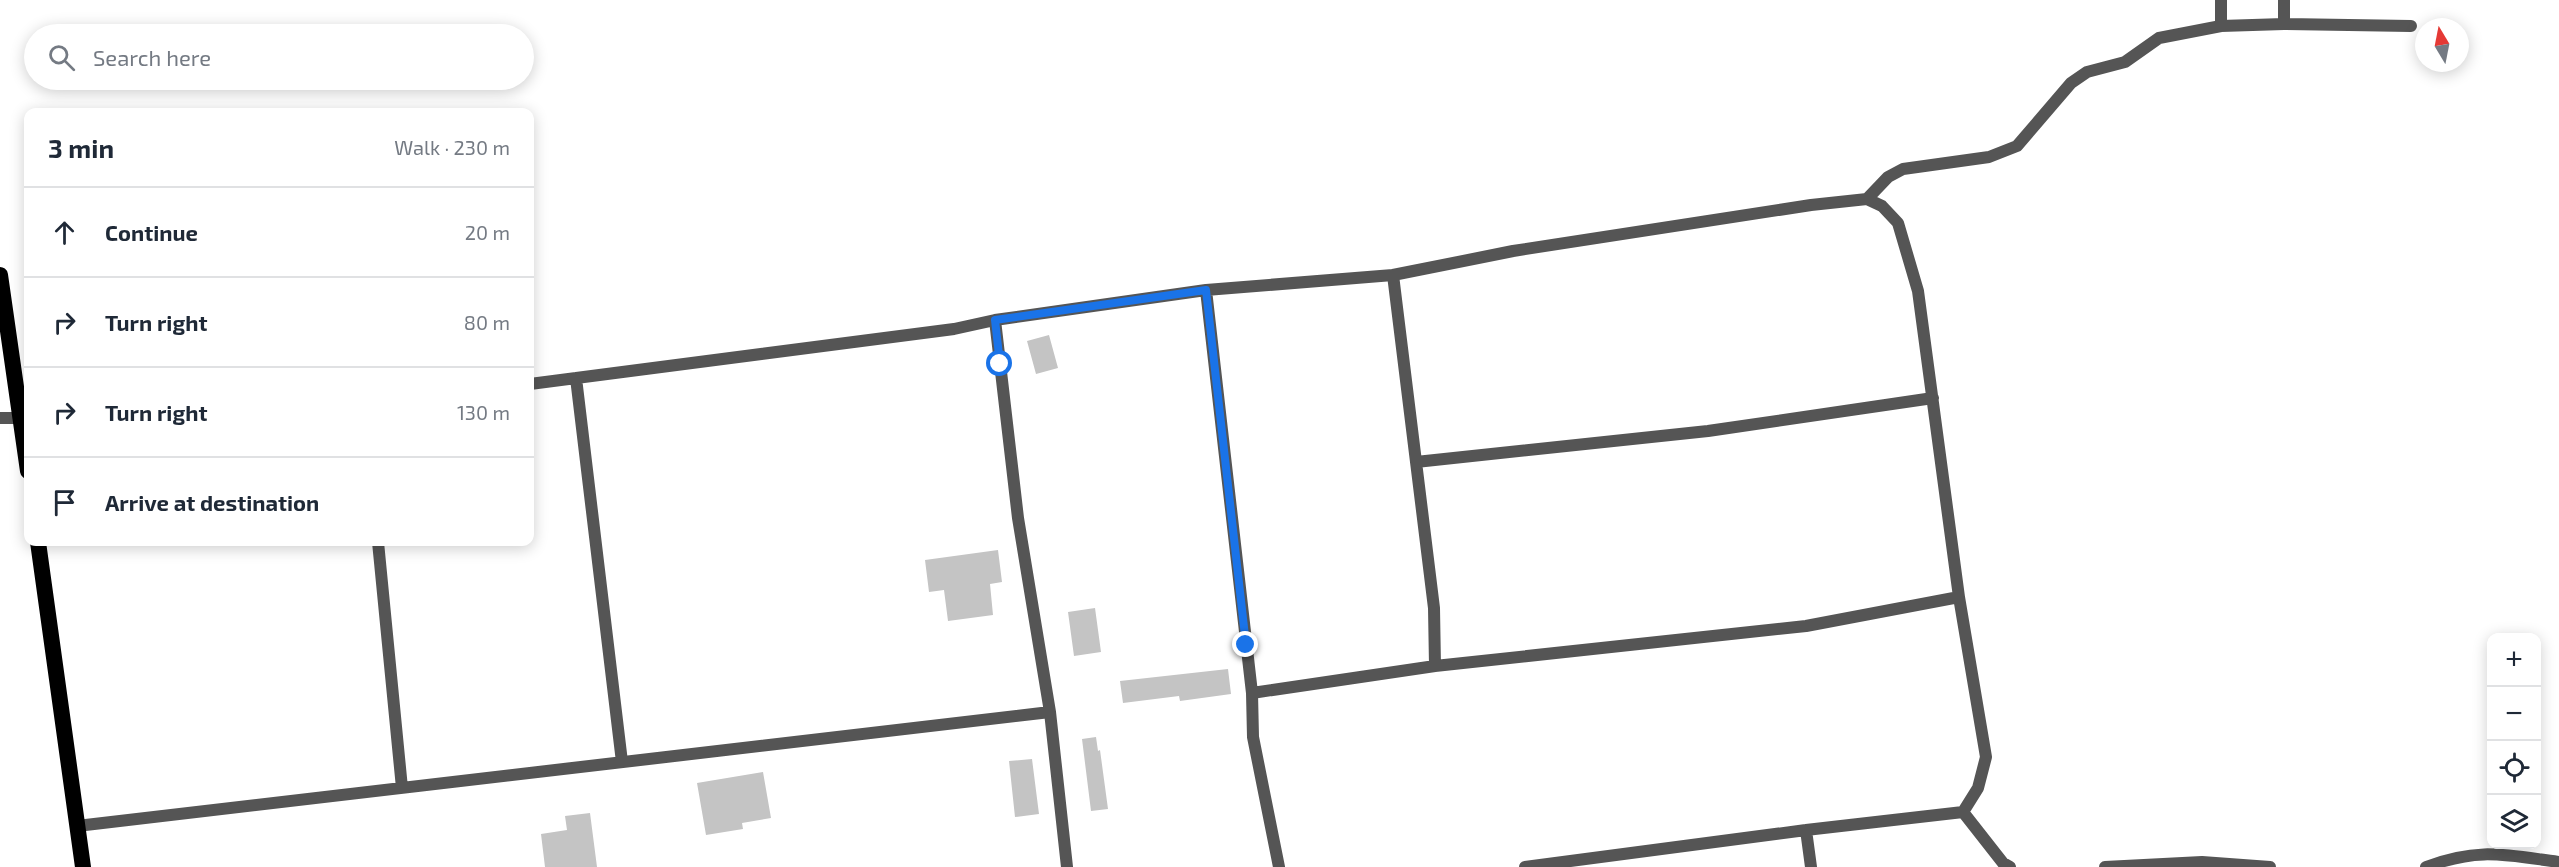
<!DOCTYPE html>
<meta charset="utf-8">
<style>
:root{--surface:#fff;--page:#f6f6f7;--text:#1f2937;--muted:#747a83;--line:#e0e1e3}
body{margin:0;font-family:"Exo 2",sans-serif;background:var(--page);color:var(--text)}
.controls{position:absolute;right:18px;bottom:18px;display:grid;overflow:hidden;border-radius:12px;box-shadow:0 3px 15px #0003}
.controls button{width:54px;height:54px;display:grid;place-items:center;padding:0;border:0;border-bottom:2px solid var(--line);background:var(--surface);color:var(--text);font:30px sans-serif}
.compass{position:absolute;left:2415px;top:18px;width:54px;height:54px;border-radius:50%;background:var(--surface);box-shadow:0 3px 15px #0003;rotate:350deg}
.stop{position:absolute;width:18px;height:18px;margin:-14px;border:4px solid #1a73e8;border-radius:50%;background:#fff}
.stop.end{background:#1a73e8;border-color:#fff;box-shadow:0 2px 6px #0008}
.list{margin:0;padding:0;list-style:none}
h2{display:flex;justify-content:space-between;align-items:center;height:78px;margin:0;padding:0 24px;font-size:26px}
h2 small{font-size:20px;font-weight:400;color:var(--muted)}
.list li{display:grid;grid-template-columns:39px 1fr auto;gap:18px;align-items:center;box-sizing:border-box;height:90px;padding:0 24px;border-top:2px solid var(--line)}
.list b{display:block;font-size:22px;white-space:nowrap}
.list em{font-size:20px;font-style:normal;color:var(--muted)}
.icon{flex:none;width:33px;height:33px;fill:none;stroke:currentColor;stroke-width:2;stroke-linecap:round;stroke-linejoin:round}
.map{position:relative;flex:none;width:2559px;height:867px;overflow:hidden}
.search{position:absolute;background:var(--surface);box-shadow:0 3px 15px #0003;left:24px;top:24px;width:510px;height:66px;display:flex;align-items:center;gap:15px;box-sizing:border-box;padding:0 21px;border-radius:33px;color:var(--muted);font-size:22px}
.panel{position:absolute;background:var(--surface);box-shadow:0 3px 15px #0003;left:24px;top:108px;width:510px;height:438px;border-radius:12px}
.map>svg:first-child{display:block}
.building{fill:#c4c4c4}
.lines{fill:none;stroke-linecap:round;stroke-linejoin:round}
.minor{stroke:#555;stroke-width:12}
.trunk{stroke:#000;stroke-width:16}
.route{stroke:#1a73e8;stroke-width:8}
</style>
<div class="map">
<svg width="2559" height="867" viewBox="0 0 2559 867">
<rect width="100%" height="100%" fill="#fff"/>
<!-- building -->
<path class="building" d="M1049 335 1058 368 1036 374 1027 341Z
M998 550 1002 582 990 584 993 615 948 621 944 590 929 592 925 560Z
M1095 608 1101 652 1074 656 1068 612Z
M1228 669 1231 694 1180 701 1179 696 1123 703 1120 681Z
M1096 737 1098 751 1100 750 1108 809 1091 811 1082 739Z
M1032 759 1039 814 1015 817 1009 761Z
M763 772 771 818 742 823 743 829 706 835 697 783Z
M590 813 597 867H545L541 834 567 830 565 816Z"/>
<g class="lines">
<!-- minor -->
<path class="minor" d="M2284 0V24
M2221 26V0
M1867 199 1888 177 1903 169 1989 157 2017 146 2071 83 2087 72 2125 62 2159 38 2221 26 2284 24 2411 26
M1206 290 1252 693 1253 737 1279 867
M995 320 1206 290 1393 275 1434 608 1435 666
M576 378 622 762
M530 384 954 329 995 320 1018 518 1050 712
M0 418H21
M1416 462 1708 431 1933 398
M378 542 402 788
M1959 597 1986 757 1978 788 1963 812
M1252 693 1435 666 1806 626 1959 597 1918 291 1898 223 1882 206 1867 199 1811 205 1513 251 1393 275
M77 826 1050 712 1067 867
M1525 867 1806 830
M1811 867 1806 830 1963 812 2003 863 2010 867
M2105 867 2202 862 2270 867
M2426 867C2479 847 2505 855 2559 862"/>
<!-- trunk -->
<path class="trunk" d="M0 275 28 471
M38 542 83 867"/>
</g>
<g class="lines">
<!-- route -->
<path class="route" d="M1000 364 995 320 1206 290 1246 645"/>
</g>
</svg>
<div class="controls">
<button>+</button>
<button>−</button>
<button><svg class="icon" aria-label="locate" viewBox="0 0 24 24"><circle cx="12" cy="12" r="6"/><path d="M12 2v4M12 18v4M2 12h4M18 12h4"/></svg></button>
<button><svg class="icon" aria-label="layers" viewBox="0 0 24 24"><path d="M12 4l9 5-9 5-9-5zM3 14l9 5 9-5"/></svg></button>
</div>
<svg class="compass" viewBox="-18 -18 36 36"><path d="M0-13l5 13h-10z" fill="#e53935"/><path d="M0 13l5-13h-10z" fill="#747a83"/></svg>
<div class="stop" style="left:1000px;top:364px"></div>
<div class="stop end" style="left:1246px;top:645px"></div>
<div class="search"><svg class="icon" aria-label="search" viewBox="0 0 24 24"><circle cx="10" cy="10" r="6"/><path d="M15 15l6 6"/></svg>Search here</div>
<section class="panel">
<h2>3 min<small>Walk · 230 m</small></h2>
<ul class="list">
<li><svg class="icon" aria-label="ahead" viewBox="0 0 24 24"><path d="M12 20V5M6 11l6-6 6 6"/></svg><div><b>Continue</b></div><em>20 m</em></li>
<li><svg class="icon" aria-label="right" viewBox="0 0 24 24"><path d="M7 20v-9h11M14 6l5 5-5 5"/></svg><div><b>Turn right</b></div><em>80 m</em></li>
<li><svg class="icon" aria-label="right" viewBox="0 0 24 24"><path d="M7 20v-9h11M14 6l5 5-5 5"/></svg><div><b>Turn right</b></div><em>130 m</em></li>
<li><svg class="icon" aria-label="arrive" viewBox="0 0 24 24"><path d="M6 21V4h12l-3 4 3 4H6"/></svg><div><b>Arrive at destination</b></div></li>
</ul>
</section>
</div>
